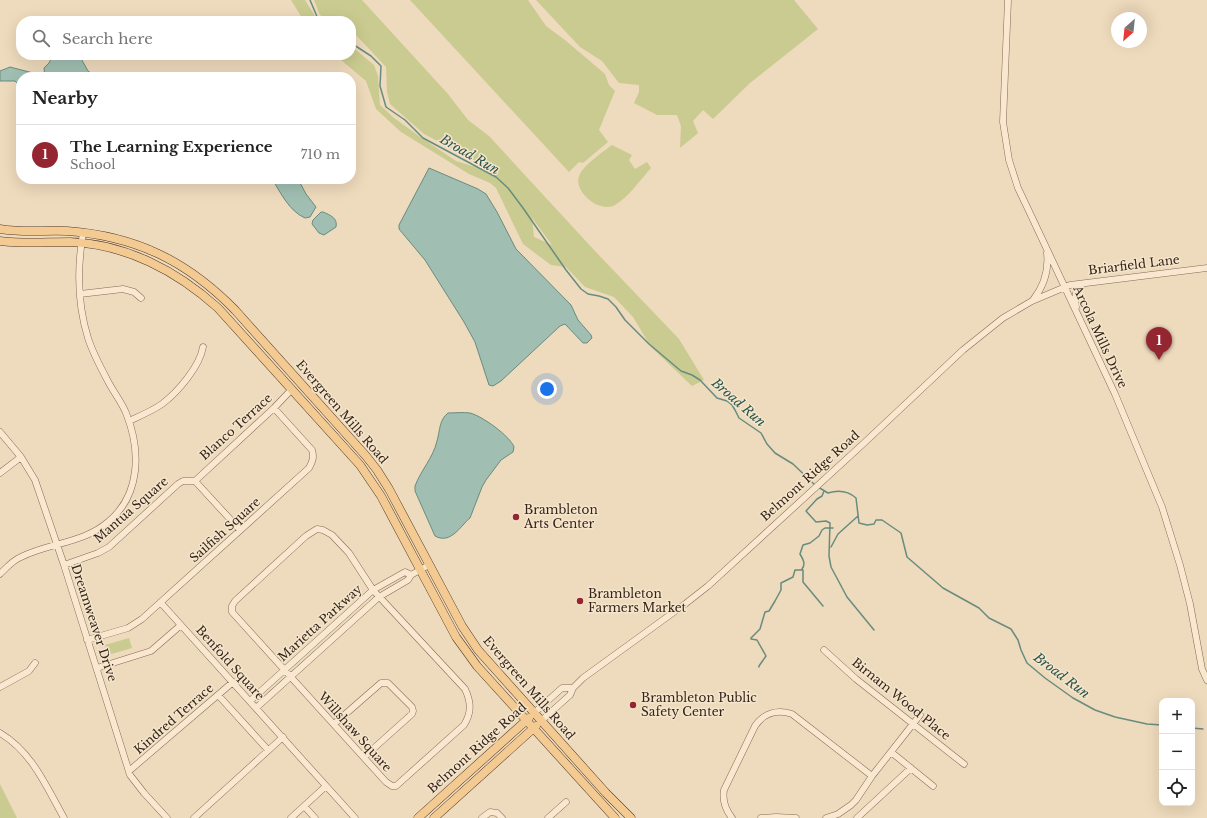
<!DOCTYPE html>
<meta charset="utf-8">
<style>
:root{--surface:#fff;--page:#f2f2f2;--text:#222;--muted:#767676;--line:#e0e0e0;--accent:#942631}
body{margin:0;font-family:"Libre Baskerville",serif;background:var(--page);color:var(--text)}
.controls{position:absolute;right:12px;bottom:12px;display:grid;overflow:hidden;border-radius:8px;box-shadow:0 4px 16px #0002}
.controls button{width:36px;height:36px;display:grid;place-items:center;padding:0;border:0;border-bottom:1px solid var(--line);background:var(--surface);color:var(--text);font:20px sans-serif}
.compass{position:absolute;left:1111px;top:12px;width:36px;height:36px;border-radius:50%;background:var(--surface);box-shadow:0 4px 16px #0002;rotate:207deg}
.you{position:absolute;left:547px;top:389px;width:14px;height:14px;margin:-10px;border:3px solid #fff;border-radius:50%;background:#1a73e8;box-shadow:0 0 0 6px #1a73e833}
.badge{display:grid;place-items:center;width:26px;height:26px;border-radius:50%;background:var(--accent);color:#fff;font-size:13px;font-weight:700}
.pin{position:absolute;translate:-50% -33px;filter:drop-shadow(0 1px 2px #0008)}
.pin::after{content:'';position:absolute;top:21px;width:14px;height:12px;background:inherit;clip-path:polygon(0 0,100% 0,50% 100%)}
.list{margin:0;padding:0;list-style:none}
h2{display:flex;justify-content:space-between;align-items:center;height:52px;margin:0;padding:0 16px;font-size:17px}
h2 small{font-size:13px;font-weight:400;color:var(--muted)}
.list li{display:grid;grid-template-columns:26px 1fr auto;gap:12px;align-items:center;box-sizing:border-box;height:60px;padding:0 16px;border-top:1px solid var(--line)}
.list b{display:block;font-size:15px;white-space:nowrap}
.list p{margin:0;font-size:13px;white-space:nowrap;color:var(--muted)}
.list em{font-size:13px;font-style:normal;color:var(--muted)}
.icon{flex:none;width:22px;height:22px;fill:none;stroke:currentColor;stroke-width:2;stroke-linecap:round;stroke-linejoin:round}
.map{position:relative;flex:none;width:1207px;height:818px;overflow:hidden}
.search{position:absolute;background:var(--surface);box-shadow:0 4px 16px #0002;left:16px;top:16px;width:340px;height:44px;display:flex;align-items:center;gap:10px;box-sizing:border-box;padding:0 14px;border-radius:16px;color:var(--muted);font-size:15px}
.panel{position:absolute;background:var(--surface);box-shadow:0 4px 16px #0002;left:16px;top:72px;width:340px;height:112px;border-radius:16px}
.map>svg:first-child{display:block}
.green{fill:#cacb90;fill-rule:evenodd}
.water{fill:#a0bfb2;stroke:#688c7f}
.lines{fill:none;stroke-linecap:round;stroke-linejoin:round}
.stream{stroke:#688c7f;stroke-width:1.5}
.minor-casing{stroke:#856a56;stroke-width:7}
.major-casing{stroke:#52392a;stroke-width:9}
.minor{stroke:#f9e8cf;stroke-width:6}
.major{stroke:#f3cb92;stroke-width:8}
.poi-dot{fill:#942631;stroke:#f5e5cb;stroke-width:1.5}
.labels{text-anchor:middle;stroke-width:3;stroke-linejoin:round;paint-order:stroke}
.street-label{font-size:12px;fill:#34241b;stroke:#f5e5cb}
.poi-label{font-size:12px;fill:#34241b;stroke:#f5e5cb;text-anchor:start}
.water-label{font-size:13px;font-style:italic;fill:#2a544d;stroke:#f5e5cb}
</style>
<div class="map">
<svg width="1207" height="818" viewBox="0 0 1207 818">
<rect width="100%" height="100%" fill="#eedabc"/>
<!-- green -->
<path class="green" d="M291 0H305L318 21H304Z
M314 0H362L448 94 468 120 489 136 594 250 679 339 704 380 692 386 651 347 633 317 614 297 585 287 566 267 551 265 523 244 496 188 490 183 469 174 401 132 376 109 366 81 335 55H351V46L374 65 378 76 380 105 394 118 419 136 456 161 485 170 475 161 424 134 390 104 387 92 386 67 356 35 351 33V21H327L320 15ZM532 218 552 245 534 237Z
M410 0H528L546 26 565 40 605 74 609 85 615 91 599 130 608 142 583 163 579 162 569 172Z
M536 0H794L818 29 750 83 713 119 703 110 693 121 698 133 680 148 681 126 677 115H657L634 103 639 92V85L619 83 602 61 580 47Z
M612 145 632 155 629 160 635 169 647 162 651 168C640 180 629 197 615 205 599 214 571 190 580 174 585 164 603 152 612 145Z
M129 638 132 648 108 655 105 645Z
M0 784 17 818H0Z"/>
<!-- water -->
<path class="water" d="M53 55H79L88 71 96 77H45L44 68 49 63Z
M10 67 37 74 39 77H21V87L15 81H0V71Z
M429 168 478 189 486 194 497 212 516 249 571 305 578 320 591 335 592 338 587 343H583L565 324 560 326 501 381 493 386 489 385 475 342 464 322 425 260 399 229V225Z
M272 179H298L306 194 316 207 310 217 305 218C289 211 281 193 272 179Z
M321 212H323C330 215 338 218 336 227L324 235 319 233 312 224 313 220Z
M448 413C455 413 463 412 470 413 482 416 510 436 514 447L513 452 501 460 486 480 482 487 470 518C461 525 451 545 435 536L415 491V486C421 470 433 458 437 441 440 431 439 420 448 413Z"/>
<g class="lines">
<!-- stream -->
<path class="stream" d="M310 0 318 19 320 21
M351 43 371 56 381 66 380 86 386 107 405 120 423 138 496 177 508 188 523 208 566 270 581 289 588 294 599 296 608 299 616 307 625 320 649 344 681 371 692 375 700 380 717 398 727 401 732 405 735 410 739 418 761 433 767 444 775 453 793 464 815 485
M818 487 828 493C838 490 848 491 856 498L859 523 867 525 874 524 876 520H882L901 533 907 557 943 588 979 608 989 618 1011 629 1018 640 1021 650 1027 663 1045 678 1073 698 1095 710 1115 717 1147 724 1162 725
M824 491 822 496 817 499 806 511 816 522 826 521 830 523 829 556 831 567 847 597 874 630
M831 547 838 534 858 516
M802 569C806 564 803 559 800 554L803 545 810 543 819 536 822 530 825 528H833
M759 667V666L766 656 757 640 751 639V638L760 629 765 612 769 611 775 601 781 590V583L793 577 795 570H803V582L823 606
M1192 728 1203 729"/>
<defs>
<path id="minor" d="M1008 0 1003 122 1009 160 1018 188 1028 209 1115 394 1162 507 1180 565 1190 604 1202 669 1207 680
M80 294 123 289 134 292 141 298
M1033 300C1044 286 1049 271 1047 253
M1076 307C1075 297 1074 290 1083 284
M129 421C140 416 152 411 162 404 178 392 200 366 203 347
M0 432 21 457 35 480 64 565 130 775 144 793 167 818
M0 473 21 457
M195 481 274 408 292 389
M317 529 323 530 332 535 349 553 373 590 465 689C471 702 472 712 464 725L396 786H392L386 782 232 612V606L235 601 306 536Z
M64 565 98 553 109 547 178 484 183 481H195L240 530
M0 574C6 568 13 560 21 557 49 543 84 543 108 522 141 495 141 450 126 413 122 403 115 394 110 385 102 370 93 354 88 338 77 303 77 269 83 233
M161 603 355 818
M87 640 128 628 142 619 309 468C313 461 314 457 312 450L274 408
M824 650 856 679 964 764
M97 668 151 651 181 625
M0 687 29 671 35 663
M218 695 268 750
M250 701 373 590 405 572 411 575
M256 708 379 597 408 580 411 575 429 565
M534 713 562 688H573
M541 721 570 695 573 688 583 678 685 604 708 586 863 444 963 350 1003 318 1032 301 1070 285 1207 268
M334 724 381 683H388L412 707 413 711 412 714 364 757
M0 733C32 752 46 786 64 818
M891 752 933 786
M129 771 233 682
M304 806 315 818
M194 818 283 737
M291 818 326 786
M482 818 490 812 497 813 502 818
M548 818 566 802
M732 818C725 809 722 801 724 790L755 726C764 713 777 709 792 714L872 776
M761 818 776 817 796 818
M826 818 838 814 851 805 856 800 872 776 920 715
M857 818 911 768"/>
<path id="major" d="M0 229C23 233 45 230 67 231 136 236 187 261 235 310L366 456 377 470 389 489 462 626 478 650 606 793 631 818
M0 241C24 244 46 242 70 242 126 244 177 271 218 308L360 465 381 496 456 637 477 666 615 818
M418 818 529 718
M434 818 536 726"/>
</defs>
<!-- minor casing -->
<use href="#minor" class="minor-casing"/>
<!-- major casing -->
<use href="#major" class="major-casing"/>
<!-- minor -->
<use href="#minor" class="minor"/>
<!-- major -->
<use href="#major" class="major"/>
</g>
<!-- markers -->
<g class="poi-dot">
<circle cx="516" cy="517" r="4"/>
<circle cx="580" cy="601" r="4"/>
<circle cx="633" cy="705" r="4"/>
</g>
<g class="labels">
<!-- street labels -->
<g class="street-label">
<text transform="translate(1134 265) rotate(-7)" y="4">Briarfield Lane</text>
<text transform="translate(1100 337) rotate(65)" y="4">Arcola Mills Drive</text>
<text transform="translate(342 412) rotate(49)" y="4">Evergreen Mills Road</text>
<text transform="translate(236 427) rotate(-42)" y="4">Blanco Terrace</text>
<text transform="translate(810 476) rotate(-42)" y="4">Belmont Ridge Road</text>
<text transform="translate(131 510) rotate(-41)" y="4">Mantua Square</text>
<text transform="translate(225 530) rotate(-42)" y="4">Sailfish Square</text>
<text transform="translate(94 623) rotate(72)" y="4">Dreamweaver Drive</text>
<text transform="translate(320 623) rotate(-42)" y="4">Marietta Parkway</text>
<text transform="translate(230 663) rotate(48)" y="4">Benfold Square</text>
<text transform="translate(529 688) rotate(49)" y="4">Evergreen Mills Road</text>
<text transform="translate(901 699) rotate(39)" y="4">Birnam Wood Place</text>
<text transform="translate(174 719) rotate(-41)" y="4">Kindred Terrace</text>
<text transform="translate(355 732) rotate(48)" y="4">Willshaw Square</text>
<text transform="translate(477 748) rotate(-42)" y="4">Belmont Ridge Road</text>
</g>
<!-- poi labels -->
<g class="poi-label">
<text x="524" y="514">Brambleton<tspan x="524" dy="14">Arts Center</tspan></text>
<text x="588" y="598">Brambleton<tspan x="588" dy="14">Farmers Market</tspan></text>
<text x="641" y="702">Brambleton Public<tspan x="641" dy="14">Safety Center</tspan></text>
</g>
<!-- water labels -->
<g class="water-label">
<text transform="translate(470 154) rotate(30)" y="5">Broad Run</text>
<text transform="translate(739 402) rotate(41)" y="5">Broad Run</text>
<text transform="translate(1062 675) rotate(37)" y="5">Broad Run</text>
</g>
</g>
</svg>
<div class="controls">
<button>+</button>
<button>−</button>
<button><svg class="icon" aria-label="locate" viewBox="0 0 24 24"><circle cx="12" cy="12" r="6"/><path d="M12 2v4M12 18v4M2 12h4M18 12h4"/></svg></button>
</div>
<svg class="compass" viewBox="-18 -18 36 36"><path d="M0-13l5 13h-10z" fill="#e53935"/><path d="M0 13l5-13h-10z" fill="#767676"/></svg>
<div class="you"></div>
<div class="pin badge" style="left:1159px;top:360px">1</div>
<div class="search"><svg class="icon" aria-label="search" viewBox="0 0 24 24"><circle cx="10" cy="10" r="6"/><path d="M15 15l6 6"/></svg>Search here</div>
<section class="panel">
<h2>Nearby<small></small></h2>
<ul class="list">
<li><span class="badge">1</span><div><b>The Learning Experience</b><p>School</p></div><em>710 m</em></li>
</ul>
</section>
</div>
